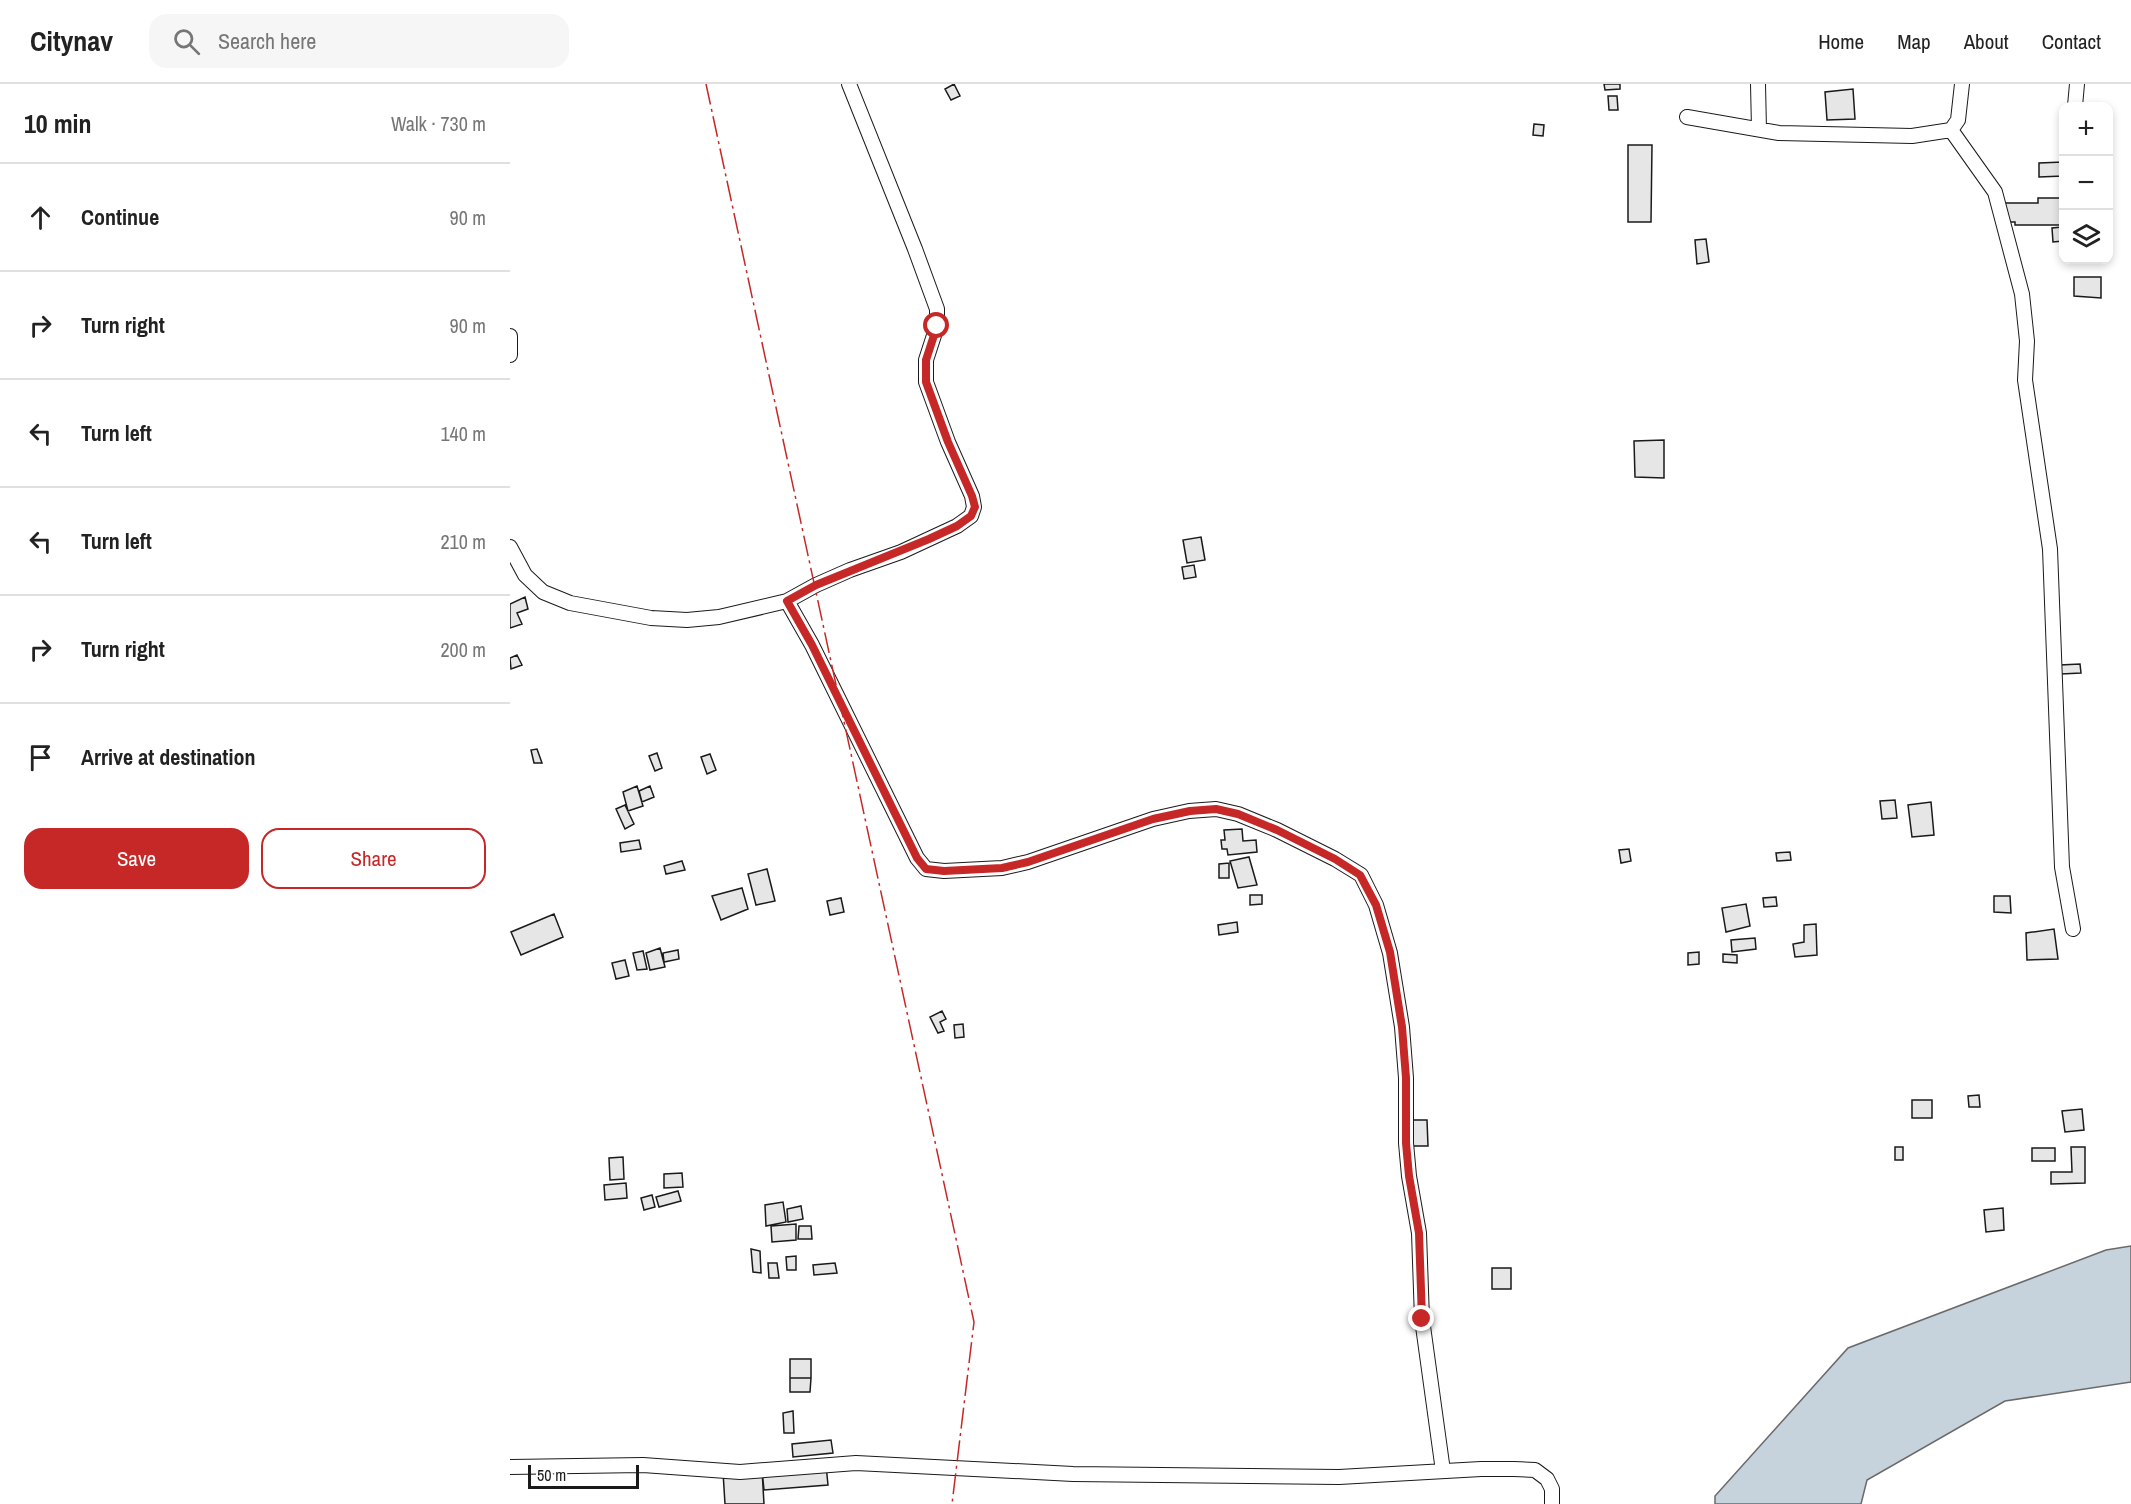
<!DOCTYPE html>
<meta charset="utf-8">
<style>
:root{--surface:#fff;--page:#f6f6f6;--text:#222;--muted:#767676;--line:#e0e0e0;--accent:#c62828}
body{margin:0;font-family:"Archivo Narrow",sans-serif;background:var(--page);color:var(--text)}
.controls{position:absolute;right:18px;top:18px;display:grid;overflow:hidden;border-radius:12px;box-shadow:0 3px 9px #0003}
.controls button{width:54px;height:54px;display:grid;place-items:center;padding:0;border:0;border-bottom:2px solid var(--line);background:var(--surface);color:var(--text);font:30px sans-serif}
.scale{position:absolute;left:18px;bottom:15px;width:111px;box-sizing:border-box;padding-left:6px;border:3px solid #1a1a1a;border-top:0;font-size:16px;line-height:21px;white-space:nowrap;color:#1a1a1a;-webkit-text-stroke:4px #fff;paint-order:stroke}
.stop{position:absolute;width:18px;height:18px;margin:-14px;border:4px solid #c62828;border-radius:50%;background:#fff}
.stop.end{background:#c62828;border-color:#fff;box-shadow:0 2px 6px #0008}
.list{margin:0;padding:0;list-style:none}
h2{display:flex;justify-content:space-between;align-items:center;height:78px;margin:0;padding:0 24px;font-size:26px}
h2 small{font-size:20px;font-weight:400;color:var(--muted)}
.list li{display:grid;grid-template-columns:39px 1fr auto;gap:18px;align-items:center;box-sizing:border-box;height:108px;padding:0 24px;border-top:2px solid var(--line)}
.list b{display:block;font-size:22px;white-space:nowrap}
.list em{font-size:20px;font-style:normal;color:var(--muted)}
.actions{display:flex;gap:12px;padding:18px 24px}
.actions a{flex:1;padding:14px 0;border:2px solid var(--accent);border-radius:18px;text-align:center;font-size:21px;color:var(--accent)}
.actions .main{background:var(--accent);color:#fff}
.icon{flex:none;width:33px;height:33px;fill:none;stroke:currentColor;stroke-width:2;stroke-linecap:round;stroke-linejoin:round}
.map{position:relative;flex:none;width:1621px;height:1420px;overflow:hidden}
header{display:flex;align-items:center;gap:36px;box-sizing:border-box;height:84px;padding:0 30px;background:var(--surface);border-bottom:2px solid var(--line)}
header strong{font-size:28px}
nav{display:flex;gap:33px;margin-inline-start:auto;font-size:21px}
.search{width:420px;height:54px;background:var(--page);display:flex;align-items:center;gap:15px;box-sizing:border-box;padding:0 21px;border-radius:18px;color:var(--muted);font-size:22px}
main{display:flex}
aside{flex:1;background:var(--surface)}
.map>svg:first-child{display:block}
.water{fill:#c6d2dc;stroke:#6a6a6a;stroke-width:1.5}
.building{fill:#e6e6e6;stroke:#1a1a1a;stroke-width:1.5}
.lines{fill:none;stroke-linecap:round;stroke-linejoin:round}
.minor-casing{stroke:#1a1a1a;stroke-width:16}
.minor{stroke:#fff;stroke-width:14}
.power{stroke:#c62828;stroke-width:1.5;stroke-dasharray:21 4.5 3 4.5;stroke-linecap:butt}
.route{stroke:#c62828;stroke-width:8}
</style>
<header>
<strong>Citynav</strong>
<div class="search"><svg class="icon" aria-label="search" viewBox="0 0 24 24"><circle cx="10" cy="10" r="6"/><path d="M15 15l6 6"/></svg>Search here</div>
<nav><a>Home</a><a>Map</a><a>About</a><a>Contact</a></nav>
</header>
<main>
<aside>
<h2>10 min<small>Walk · 730 m</small></h2>
<ul class="list">
<li><svg class="icon" aria-label="ahead" viewBox="0 0 24 24"><path d="M12 20V5M6 11l6-6 6 6"/></svg><div><b>Continue</b></div><em>90 m</em></li>
<li><svg class="icon" aria-label="right" viewBox="0 0 24 24"><path d="M7 20v-9h11M14 6l5 5-5 5"/></svg><div><b>Turn right</b></div><em>90 m</em></li>
<li><svg class="icon" aria-label="left" viewBox="0 0 24 24"><path d="M17 20v-9H6M10 6l-5 5 5 5"/></svg><div><b>Turn left</b></div><em>140 m</em></li>
<li><svg class="icon" aria-label="left" viewBox="0 0 24 24"><path d="M17 20v-9H6M10 6l-5 5 5 5"/></svg><div><b>Turn left</b></div><em>210 m</em></li>
<li><svg class="icon" aria-label="right" viewBox="0 0 24 24"><path d="M7 20v-9h11M14 6l5 5-5 5"/></svg><div><b>Turn right</b></div><em>200 m</em></li>
<li><svg class="icon" aria-label="arrive" viewBox="0 0 24 24"><path d="M6 21V4h12l-3 4 3 4H6"/></svg><div><b>Arrive at destination</b></div></li>
</ul>
<div class="actions"><a class="main">Save</a><a>Share</a></div>
</aside>
<div class="map">
<svg width="1621" height="1420" viewBox="0 0 1621 1420">
<rect width="100%" height="100%" fill="#fff"/>
<!-- water -->
<path class="water" d="M1621 1162V1298L1495 1317 1357 1396 1351 1420H1205V1412L1338 1264 1596 1166Z"/>
<!-- building -->
<path class="building" d="M444 0 450 12 441 16 435 5Z
M1094 0H1110V5L1095 6Z
M1343 5 1345 35 1317 36 1315 8Z
M1098 12H1107L1108 26H1099Z
M1024 40 1034 41 1033 52 1023 51Z
M1118 61H1142L1141 138H1118Z
M1553 78V92L1529 93V79Z
M1528 114H1552V141H1505V138H1495V119H1528Z
M1552 143 1553 157 1543 158 1542 144Z
M1196 155 1199 178 1187 180 1185 156Z
M1564 193H1591V214L1564 212Z
M1154 356V394L1125 393 1124 357Z
M691 453 695 476 677 479 673 456Z
M684 481 686 493 674 495 672 483Z
M15 513 18 525 7 529 12 540 0 544V520Z
M7 571 12 581 1 585 0 574Z
M1570 580 1571 589 1551 590 1550 581Z
M27 665 32 679H24L21 666Z
M147 669 152 684 145 687 139 672Z
M200 670 206 686 197 690 191 673Z
M127 702 133 722 118 727 113 708Z
M140 702 144 713 132 718 129 707Z
M1385 716 1387 734 1372 735 1370 717Z
M1421 718 1424 751 1402 753 1398 721Z
M115 721 124 740 115 745 106 725Z
M732 745 733 757 746 756 747 768 718 771 717 765H712L711 756H715L714 746Z
M129 756 131 765 111 768 110 759Z
M1119 765 1121 777 1111 779 1109 766Z
M1280 768 1281 776 1267 777 1266 769Z
M739 773 747 801 728 804 720 777Z
M172 777 175 786 156 790 154 782Z
M719 779V794H709V780Z
M257 785 265 817 246 821 238 790Z
M232 804 238 825 211 836 202 812Z
M740 811H752V820L740 821Z
M1484 812H1500L1501 829 1484 828Z
M1266 813 1267 822 1254 823 1253 814Z
M331 814 334 828 320 831 317 817Z
M1236 820 1240 842 1216 848 1212 824Z
M44 830 53 853 11 871 1 848Z
M727 838 728 848 709 851 708 841Z
M1306 840 1307 871 1285 873 1283 860 1294 858V841Z
M1544 845 1548 875 1517 876 1516 849Z
M1245 854 1246 865 1222 868 1221 856Z
M150 864 155 883 140 886 136 869Z
M168 866 169 875 154 878 153 869Z
M133 867 137 885 127 886 123 869Z
M1189 868V880L1178 881V869Z
M1213 870 1227 871V879L1213 878Z
M115 876 119 892 106 895 102 879Z
M432 927 436 935 430 938 434 947 428 949 420 933Z
M453 940 454 953 445 954 444 941Z
M1469 1011 1470 1023H1459L1458 1012Z
M1402 1016H1422V1034H1402Z
M1572 1025 1574 1046 1555 1048 1552 1027Z
M902 1036H917L918 1062H902Z
M1385 1063H1393V1076H1385Z
M1561 1063H1575V1099L1541 1100V1088H1562Z
M1522 1064H1545V1077H1522Z
M113 1073 114 1095 100 1096 99 1074Z
M172 1089 173 1103 154 1104V1090Z
M116 1099 117 1114 95 1116 94 1101Z
M168 1107 171 1117 149 1123 146 1113Z
M142 1111 145 1123 134 1126 131 1114Z
M273 1118 276 1138 256 1142 255 1121Z
M291 1122 293 1135 278 1138 277 1125Z
M1493 1124 1494 1146 1476 1148 1474 1126Z
M286 1140V1156L262 1158 261 1142Z
M289 1142H301L302 1155H288Z
M241 1165 250 1167 251 1189 243 1188Z
M286 1172V1186H277L276 1173Z
M258 1179H267L269 1194H259Z
M325 1179 327 1189 304 1191 303 1181Z
M982 1184H1001V1205H982Z
M280 1275H301V1294H280Z
M280 1294H301L300 1308H280Z
M283 1327 284 1349H274L273 1329Z
M321 1356 323 1369 283 1373 282 1360Z
M316 1381 318 1401 254 1406 252 1386Z
M252 1386 254 1420H215L213 1388Z"/>
<g class="lines">
<defs>
<path id="minor" d="M1248 0 1249 45
M1452 0 1448 36 1441 46 1485 108 1512 210 1517 257 1515 296 1540 465 1552 783 1563 845
M1565 22 1567 0
M1177 33 1269 49 1402 52 1441 46
M0 252V271
M0 463 15 491 33 508 60 519 141 534 177 536 209 533 277 517 306 501 340 486 391 468 447 442 461 432 464 423 462 412 438 358 416 298V276L427 242V225L405 165 339 0
M277 517 302 561 407 774 416 785 434 787 492 784 518 778 643 735 679 727 706 725 728 730 767 746 825 775 851 791 866 821 880 869 892 943 896 994V1059L899 1092 909 1149 912 1235 933 1387
M0 1383 133 1381 230 1388 346 1379 563 1390 829 1393 971 1385H1004L1025 1386 1037 1395 1042 1405V1420"/>
</defs>
<!-- minor casing -->
<use href="#minor" class="minor-casing"/>
<!-- minor -->
<use href="#minor" class="minor"/>
<!-- power -->
<path class="power" d="M196 0 464 1238 442 1420"/>
</g>
<g class="lines">
<!-- route -->
<path class="route" d="M427 242 416 276V298L438 358 462 412 465 423 461 432 447 442 419 455 306 501 277 517 302 561 407 774 416 785 434 787 492 784 518 778 643 735 680 727 706 725 728 730 767 746 825 775 850 791 866 821 880 868 892 943 896 994V1059L899 1092 909 1149 912 1235"/>
</g>
</svg>
<div class="controls">
<button>+</button>
<button>−</button>
<button><svg class="icon" aria-label="layers" viewBox="0 0 24 24"><path d="M12 4l9 5-9 5-9-5zM3 14l9 5 9-5"/></svg></button>
</div>
<div class="scale">50 m</div>
<div class="stop" style="left:427px;top:242px"></div>
<div class="stop end" style="left:912px;top:1235px"></div>
</div>
</main>
